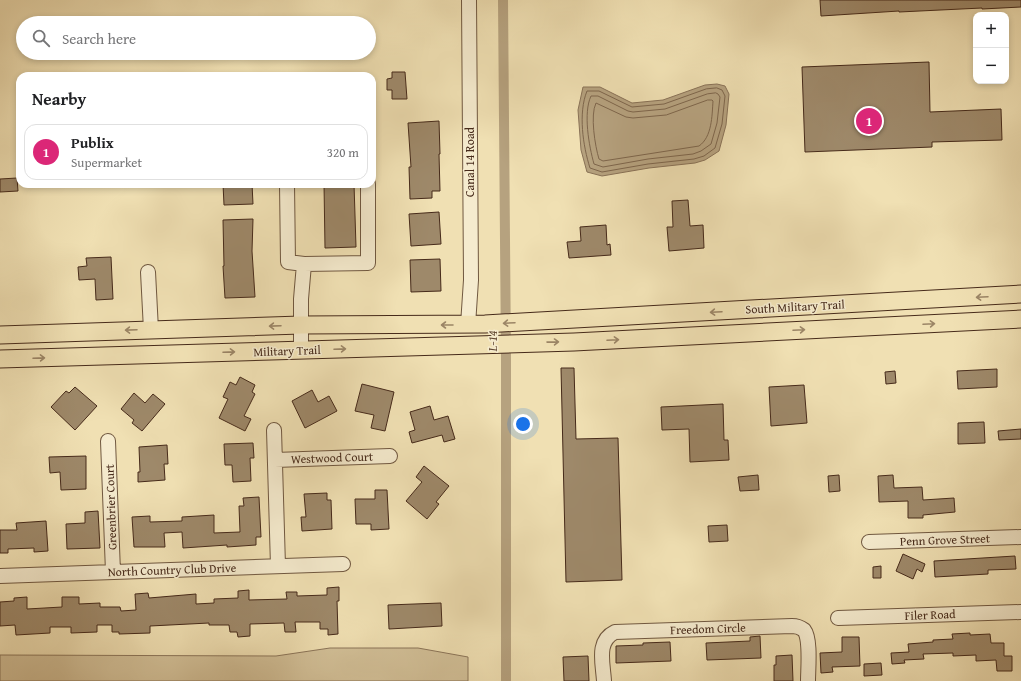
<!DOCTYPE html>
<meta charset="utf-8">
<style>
:root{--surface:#fff;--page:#f2f2f2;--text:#202124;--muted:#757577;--line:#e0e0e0;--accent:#db2777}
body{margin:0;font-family:"Gentium Book Plus",serif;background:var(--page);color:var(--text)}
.controls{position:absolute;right:12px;top:12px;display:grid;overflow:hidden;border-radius:8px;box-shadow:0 2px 6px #0003}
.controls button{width:36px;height:36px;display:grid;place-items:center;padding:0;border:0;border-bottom:1px solid var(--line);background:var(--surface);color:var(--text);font:20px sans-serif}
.you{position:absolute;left:523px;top:424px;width:14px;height:14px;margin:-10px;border:3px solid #fff;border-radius:50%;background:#1a73e8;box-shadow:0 0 0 6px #1a73e833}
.badge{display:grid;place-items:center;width:26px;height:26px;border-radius:50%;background:var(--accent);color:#fff;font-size:13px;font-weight:700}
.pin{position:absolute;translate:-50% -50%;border:2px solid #fff;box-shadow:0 1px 4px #0006}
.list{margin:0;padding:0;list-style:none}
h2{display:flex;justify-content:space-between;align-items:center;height:52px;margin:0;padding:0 16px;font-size:17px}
h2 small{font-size:13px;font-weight:400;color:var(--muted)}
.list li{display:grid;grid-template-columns:26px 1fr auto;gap:12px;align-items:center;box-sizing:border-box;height:56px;margin:0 8px 8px;padding:0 8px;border:1px solid var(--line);border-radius:12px}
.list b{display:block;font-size:15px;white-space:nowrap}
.list p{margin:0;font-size:13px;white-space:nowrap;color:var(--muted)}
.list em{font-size:13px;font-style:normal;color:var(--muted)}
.icon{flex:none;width:22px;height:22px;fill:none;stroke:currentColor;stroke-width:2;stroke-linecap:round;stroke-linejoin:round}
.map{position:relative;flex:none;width:1021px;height:681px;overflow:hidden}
.search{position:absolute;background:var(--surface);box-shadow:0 2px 6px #0003;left:16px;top:16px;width:360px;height:44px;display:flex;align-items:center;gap:10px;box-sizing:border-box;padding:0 14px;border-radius:22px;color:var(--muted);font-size:15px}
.panel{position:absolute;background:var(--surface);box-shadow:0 2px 6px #0003;left:16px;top:72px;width:360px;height:116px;border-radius:12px}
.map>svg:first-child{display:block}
.green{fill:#d3c199;stroke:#8c765a}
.water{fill:#b6a27f;stroke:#897257}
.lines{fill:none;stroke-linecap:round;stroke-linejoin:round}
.shore{stroke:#7e664c;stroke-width:1}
.canal{stroke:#b6a27f;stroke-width:10}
.building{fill:#9e896a;stroke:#462a1a}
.minor-casing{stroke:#705840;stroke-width:16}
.major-casing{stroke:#462a1a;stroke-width:19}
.minor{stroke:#f5ebce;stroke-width:14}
.major{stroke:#f0e0b3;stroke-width:17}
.oneway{stroke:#9b8566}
.labels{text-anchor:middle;stroke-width:3;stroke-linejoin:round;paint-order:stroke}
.street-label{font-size:12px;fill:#462a1a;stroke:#f5ebce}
.water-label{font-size:13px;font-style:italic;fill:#624833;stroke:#f5ebce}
</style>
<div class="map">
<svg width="1021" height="681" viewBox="0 0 1021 681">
<rect width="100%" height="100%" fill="#f0e0b3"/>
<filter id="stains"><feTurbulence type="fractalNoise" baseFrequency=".005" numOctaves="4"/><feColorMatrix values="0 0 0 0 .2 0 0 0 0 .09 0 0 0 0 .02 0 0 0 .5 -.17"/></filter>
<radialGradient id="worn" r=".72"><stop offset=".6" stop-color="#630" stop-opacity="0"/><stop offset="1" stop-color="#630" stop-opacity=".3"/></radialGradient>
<!-- green -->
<path class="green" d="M330 648H418L468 657V681H0V655L276 656Z"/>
<!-- water -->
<path class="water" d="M717 84 725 86 729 94 726 125 719 151 705 160 695 163 649 168 602 176 587 172 581 150 578 110 583 87H600L632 103 663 100 705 85Z"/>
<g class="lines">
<!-- shore -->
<path class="shore" d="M717 88 722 90 725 96 722 124 715 148 704 156 694 159 648 164 602 172 590 168C583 146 578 113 587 91H599L632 107 664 104 706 89Z
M716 93 718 94 720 97 717 123 711 144 701 151 693 154 648 159 603 167 594 164C589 146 583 113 591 96H598L628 111 633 112 665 109 707 94Z
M708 100H712L713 101C712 116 712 137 699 146L603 161 599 159C595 146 590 115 596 103L626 117 633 118 666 115Z"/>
<!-- canal -->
<path class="canal" d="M503 0 506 359V681"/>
</g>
<!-- building -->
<path class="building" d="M820 0H1021V7L982 9V8L899 12V11L821 16Z
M929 62 930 112 1001 109 1002 140 932 142V147L805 152 802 67Z
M392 72H405L407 99H392V90H387V79L392 78Z
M439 121 440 154H439L440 191H432V198L410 199 409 167H411L408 123Z
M17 178 18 191 0 192V179Z
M223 184H252L253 204 224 205Z
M324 184H354L356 247 325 248Z
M688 200 690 226 703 225 704 248 669 251 667 227H673L672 201Z
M439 212 441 244 411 246 409 214Z
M253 219 252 251 255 297 225 298 223 266H224L223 220Z
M606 225 607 245 610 244 611 255 569 258 567 242 581 241 580 227Z
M111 257 113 299 96 300 95 279 79 280 78 267 87 266 86 258Z
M440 259 441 291 411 292 410 260Z
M561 368H574L576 439 618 438 622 580 566 582Z
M997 369V387L958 389 957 371Z
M895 371 896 383 886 384 885 372Z
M240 377 255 385 252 392 255 394 244 416 251 419 245 431 219 418 228 399 223 397 230 382 236 385Z
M362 384 394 392 385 431 371 428 374 415 355 411Z
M804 385 807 423 771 426 769 387Z
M75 387 97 406 75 430 51 407 66 391 69 393Z
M312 390 318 402 329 396 337 411 305 428 292 401Z
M134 393 145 403 153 394 165 404 142 431 132 423 134 420 121 409Z
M723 404 724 440H728L729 460 690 462 689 429 662 430 661 407Z
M430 406 434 420 448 416 455 439 444 442 442 435 412 443 409 432 415 430 410 412Z
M984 422 985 443 958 444V423Z
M1021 429V439L999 440 998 431Z
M253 443 254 458H250L251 481 233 482 232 465H225L224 444Z
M167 445 168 464H164L165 480 138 482V472H140L139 447Z
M86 456V489L61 490 60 472 50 473 49 457Z
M424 466 449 486 436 502 439 504 427 519 406 501 422 482 416 477Z
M758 475 759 490 740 491 738 477Z
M839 475 840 491 829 492 828 476Z
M893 475 894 488 922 487 923 500 954 498 955 512 923 515V518H908V501L879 502 878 476Z
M375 490H387L389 529 371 530V524H356L355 499H375Z
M327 493V500H331L332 529 302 531 301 517H306L304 494Z
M259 497 261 537H256V545L227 547V545L183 548 182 532 164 533 165 547H134L132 517 150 516V522L182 521V517L214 515V533L240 532 239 506H244L243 498Z
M98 511 100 548 67 549 66 524 85 523V512Z
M46 521 48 551 34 552V548L8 549V553H0V530H17L16 523Z
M727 525 728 541 709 542 708 526Z
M903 554 925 564 922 572 917 569 913 579 896 571Z
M1015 556 1016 569 988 570V574L935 577 934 561Z
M881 566V578H873V567Z
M339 587V601H337L338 634 328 635V629H320V622H295L296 632H285L284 623 250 624V636L238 637 237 632H230L229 625H209V623L150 626V633L119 634V632H112V625H97V632L71 633V627H50V633L16 635 15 625 0 626V602L14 601V598L27 597V609L62 607V597H79V604L100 603V607H120L121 611 136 610 135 594 148 593 149 598 196 594V604L214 603V599L238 598V591L249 590V600L287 599 286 592H297V596L327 595V588Z
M441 603 442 626 389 629 388 605Z
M970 633V635L990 634 991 643H1004V656H1012V671H997L996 660 976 661V655L953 656V653L923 654 924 659 904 660 905 663 892 664 891 653 909 652 908 644 933 642V640L953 639 952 634Z
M760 636 761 658 707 660 706 643 750 641V637Z
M842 637H859L860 666 832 667 833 672 821 673 820 653 842 652Z
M670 642 671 661 616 663V646L643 645V643Z
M792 655 793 681H774V665H776V656Z
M588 656 589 681H564L563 657Z
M881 663 882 675 864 676V664Z"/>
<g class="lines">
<defs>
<path id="minor" d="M287 184 288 262 304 264 368 263V184
M148 272 151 330
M468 325 471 280 469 0
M301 350V299L304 264
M274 430 278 566
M108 441 113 572
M275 460 390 456
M869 542 1021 537
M0 576 343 564
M838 618 1021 612
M604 681C603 663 596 641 615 632L792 626C796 626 800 627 804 630 811 639 808 669 808 681"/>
<path id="major" d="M0 335 301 325 485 324 1021 294
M0 359 574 342 1021 319"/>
</defs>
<!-- minor casing -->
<use href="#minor" class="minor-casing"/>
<!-- major casing -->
<use href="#major" class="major-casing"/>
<!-- minor -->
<use href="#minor" class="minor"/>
<!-- major -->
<use href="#major" class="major"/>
</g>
<!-- one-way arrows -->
<defs><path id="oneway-shaft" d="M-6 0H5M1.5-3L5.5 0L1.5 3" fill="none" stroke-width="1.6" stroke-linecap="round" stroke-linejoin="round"/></defs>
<g class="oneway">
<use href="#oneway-shaft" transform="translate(982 297) rotate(177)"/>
<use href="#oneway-shaft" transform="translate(716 312) rotate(177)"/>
<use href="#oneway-shaft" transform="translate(509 323) rotate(177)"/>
<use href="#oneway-shaft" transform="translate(929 324) rotate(-3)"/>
<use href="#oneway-shaft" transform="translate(447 325) rotate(180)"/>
<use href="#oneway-shaft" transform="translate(275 326) rotate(178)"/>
<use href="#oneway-shaft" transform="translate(131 330) rotate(178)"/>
<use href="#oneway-shaft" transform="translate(799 330) rotate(-3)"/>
<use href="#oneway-shaft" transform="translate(613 340) rotate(-3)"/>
<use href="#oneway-shaft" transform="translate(553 342) rotate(-1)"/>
<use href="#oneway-shaft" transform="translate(340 349) rotate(-2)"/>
<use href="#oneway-shaft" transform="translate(229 352) rotate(-2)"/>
<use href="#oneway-shaft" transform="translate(39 358) rotate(-2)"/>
</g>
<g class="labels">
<!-- street labels -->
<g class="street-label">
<text transform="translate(470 162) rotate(-90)" y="4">Canal 14 Road</text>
<text transform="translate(795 307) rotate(-3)" y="4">South Military Trail</text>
<text transform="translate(287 351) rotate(-2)" y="4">Military Trail</text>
<text transform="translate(332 458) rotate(-2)" y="4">Westwood Court</text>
<text transform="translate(111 507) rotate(-92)" y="4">Greenbrier Court</text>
<text transform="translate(945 540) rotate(-2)" y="4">Penn Grove Street</text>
<text transform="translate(172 570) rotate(-2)" y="4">North Country Club Drive</text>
<text transform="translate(930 615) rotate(-2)" y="4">Filer Road</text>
<text transform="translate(708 629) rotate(-2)" y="4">Freedom Circle</text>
</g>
<!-- water labels -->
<g class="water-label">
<text transform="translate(492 341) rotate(-90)" y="5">L-14</text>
</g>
</g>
<rect width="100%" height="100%" filter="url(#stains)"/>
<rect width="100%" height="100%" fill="url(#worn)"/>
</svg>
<div class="controls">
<button>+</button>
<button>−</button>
</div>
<div class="you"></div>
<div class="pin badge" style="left:869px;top:121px">1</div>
<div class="search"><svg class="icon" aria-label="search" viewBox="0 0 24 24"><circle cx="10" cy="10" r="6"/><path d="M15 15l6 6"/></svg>Search here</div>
<section class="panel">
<h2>Nearby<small></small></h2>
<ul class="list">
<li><span class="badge">1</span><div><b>Publix</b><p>Supermarket</p></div><em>320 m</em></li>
</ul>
</section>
</div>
